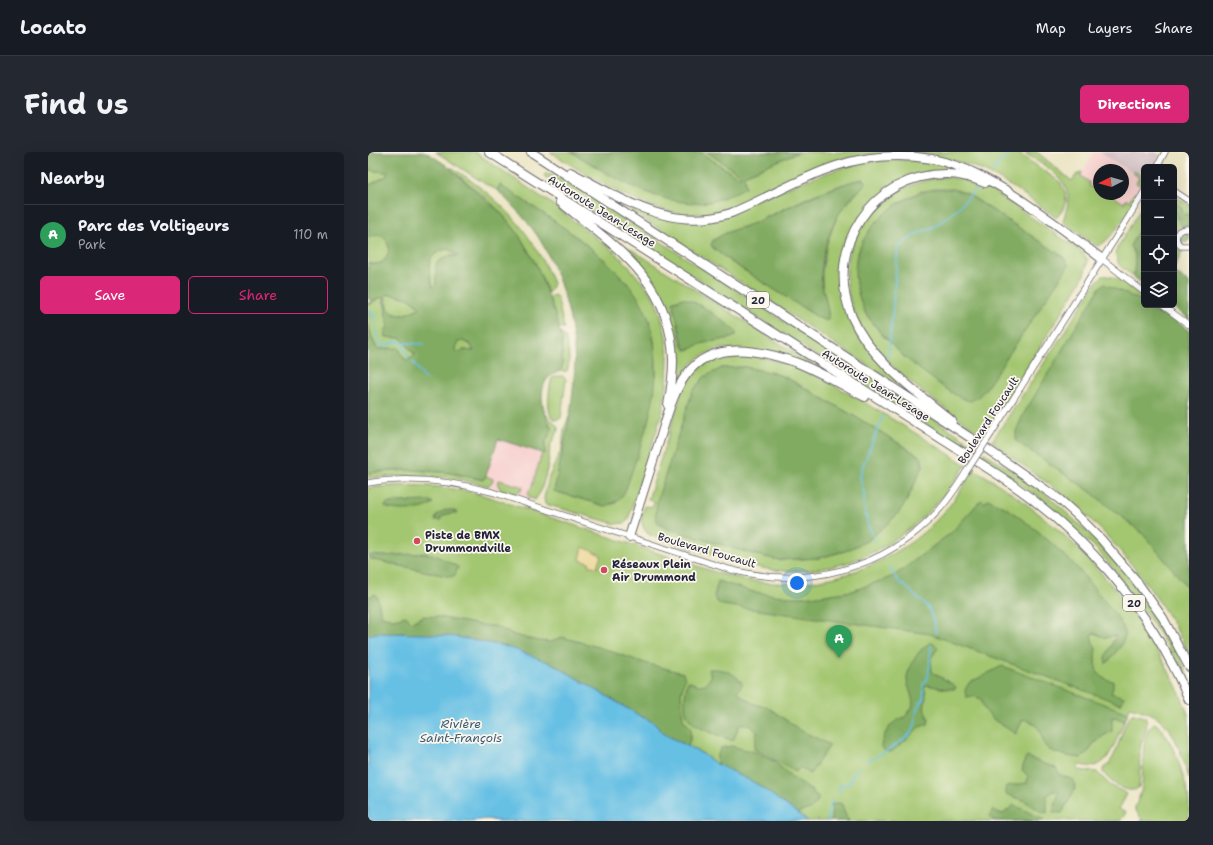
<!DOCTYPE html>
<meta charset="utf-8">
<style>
:root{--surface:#171b24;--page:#242831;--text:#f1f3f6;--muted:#9ea1a6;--line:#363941;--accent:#db2777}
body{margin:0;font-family:"Shantell Sans",sans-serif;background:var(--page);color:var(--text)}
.controls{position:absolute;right:12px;top:12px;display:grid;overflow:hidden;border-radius:6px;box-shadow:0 4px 16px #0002}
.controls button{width:36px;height:36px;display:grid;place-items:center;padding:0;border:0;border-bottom:1px solid var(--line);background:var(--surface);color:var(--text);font:20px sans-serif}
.compass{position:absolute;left:725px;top:12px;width:36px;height:36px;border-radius:50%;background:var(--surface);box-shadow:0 4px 16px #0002;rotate:264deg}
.you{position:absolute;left:429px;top:431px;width:14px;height:14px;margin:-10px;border:3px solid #fff;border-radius:50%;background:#1a73e8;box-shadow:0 0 0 6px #1a73e833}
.badge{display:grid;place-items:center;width:26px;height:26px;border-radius:50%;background:var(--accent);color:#fff;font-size:13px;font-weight:700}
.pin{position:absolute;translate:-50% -33px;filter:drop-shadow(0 1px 2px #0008)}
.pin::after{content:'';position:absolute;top:21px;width:14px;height:12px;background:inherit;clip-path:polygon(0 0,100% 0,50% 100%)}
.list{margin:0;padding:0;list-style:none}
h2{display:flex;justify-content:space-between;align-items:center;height:52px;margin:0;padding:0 16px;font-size:17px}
h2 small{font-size:13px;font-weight:400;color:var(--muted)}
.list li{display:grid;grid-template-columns:26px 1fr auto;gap:12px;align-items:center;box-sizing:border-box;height:60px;padding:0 16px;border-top:1px solid var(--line)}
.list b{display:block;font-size:15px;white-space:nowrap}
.list p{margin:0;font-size:13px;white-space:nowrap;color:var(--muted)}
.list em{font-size:13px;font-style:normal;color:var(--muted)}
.actions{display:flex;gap:8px;padding:12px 16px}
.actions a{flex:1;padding:9px 0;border:1px solid var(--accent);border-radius:6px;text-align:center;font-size:14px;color:var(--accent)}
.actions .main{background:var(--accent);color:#fff}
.icon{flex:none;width:22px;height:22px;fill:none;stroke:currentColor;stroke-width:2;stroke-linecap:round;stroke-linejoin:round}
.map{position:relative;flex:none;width:821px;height:669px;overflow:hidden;border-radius:6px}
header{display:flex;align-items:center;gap:24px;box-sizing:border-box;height:56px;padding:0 20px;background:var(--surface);border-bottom:1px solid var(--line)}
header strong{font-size:19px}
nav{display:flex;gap:22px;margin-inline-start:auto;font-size:14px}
.intro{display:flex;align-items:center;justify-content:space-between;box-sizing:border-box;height:96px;padding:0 24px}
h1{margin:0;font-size:28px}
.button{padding:10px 18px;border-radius:6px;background:var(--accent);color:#fff;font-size:14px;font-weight:700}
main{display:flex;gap:24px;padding:0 24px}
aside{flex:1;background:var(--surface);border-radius:6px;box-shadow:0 4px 16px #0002}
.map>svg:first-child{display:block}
.built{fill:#f7d0ce}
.industrial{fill:#d2bec4}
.green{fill:#a3c670;stroke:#627456;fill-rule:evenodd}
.forest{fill:#82ab62;stroke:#52664e;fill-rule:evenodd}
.sand{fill:#eeda9e;stroke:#887e6c}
.water{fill:#66c0e4;stroke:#447190}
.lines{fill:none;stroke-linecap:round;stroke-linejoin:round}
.stream{stroke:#66c0e4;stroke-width:1.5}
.minor-casing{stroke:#69666b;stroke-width:7}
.highway-casing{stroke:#69666b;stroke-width:10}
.minor{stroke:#fff;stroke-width:5.5}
.highway{stroke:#fff;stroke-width:8}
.minor-bridge-casing{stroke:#69666b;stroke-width:7;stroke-linecap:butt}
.minor-bridge{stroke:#fff;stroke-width:5.5}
.poi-dot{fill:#d1495b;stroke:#fbf7ec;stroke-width:1.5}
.labels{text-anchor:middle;stroke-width:3.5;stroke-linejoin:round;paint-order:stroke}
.shield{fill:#fbf7ec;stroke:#636270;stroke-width:1}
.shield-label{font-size:10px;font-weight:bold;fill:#22223b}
.street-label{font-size:11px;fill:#22223b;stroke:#fbf7ec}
.poi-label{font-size:11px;font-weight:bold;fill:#22223b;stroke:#fbf7ec;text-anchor:start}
.water-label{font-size:12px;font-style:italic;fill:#3a5976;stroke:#fbf7ec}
</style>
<header>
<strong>Locato</strong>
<nav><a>Map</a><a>Layers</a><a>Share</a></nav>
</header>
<div class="intro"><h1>Find us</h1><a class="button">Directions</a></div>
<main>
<aside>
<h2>Nearby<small></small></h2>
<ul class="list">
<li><span class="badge" style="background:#2e9e5b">A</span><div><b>Parc des Voltigeurs</b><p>Park</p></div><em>110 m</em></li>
</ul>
<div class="actions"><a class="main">Save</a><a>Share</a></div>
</aside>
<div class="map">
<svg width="821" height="669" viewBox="0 0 821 669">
<rect width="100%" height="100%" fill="#fbf7ec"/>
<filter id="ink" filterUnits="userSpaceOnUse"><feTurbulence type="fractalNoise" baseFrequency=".025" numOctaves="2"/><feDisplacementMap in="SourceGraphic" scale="8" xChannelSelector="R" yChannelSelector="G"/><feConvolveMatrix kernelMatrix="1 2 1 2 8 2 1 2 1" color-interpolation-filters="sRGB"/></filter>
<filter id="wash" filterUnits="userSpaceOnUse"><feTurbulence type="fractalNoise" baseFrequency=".012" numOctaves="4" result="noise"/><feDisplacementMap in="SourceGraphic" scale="16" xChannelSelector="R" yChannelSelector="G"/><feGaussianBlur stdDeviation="0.9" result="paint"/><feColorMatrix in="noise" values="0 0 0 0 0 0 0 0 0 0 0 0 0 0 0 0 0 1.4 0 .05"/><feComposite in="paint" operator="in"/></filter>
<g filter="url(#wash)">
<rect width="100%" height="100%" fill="#ece5c5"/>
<!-- built -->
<path class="built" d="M725 0H732L776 28V33L762 56 737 42H755V18H731V39L721 34 713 24Z
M130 287 174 301 163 338 164 348 114 332 118 324Z"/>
<!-- industrial -->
<path class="industrial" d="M732 0H787L792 3 785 15H776V28Z"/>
<!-- green -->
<path class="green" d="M68 0H107L181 50 243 97 257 110 284 142 292 160 298 184 300 203 299 233 294 261 260 368 256 371 248 372 177 352 176 346 181 325 194 296 196 277 203 260 186 339 237 354 248 351 288 224C288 207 287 190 283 173 281 167 277 162 275 156 247 103 181 66 132 34L129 38 119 33Z
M182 0H204L258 31 289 44 366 42 376 23 431 0H649L692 30 697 40 698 49 694 59 689 65H687C667 50 646 35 624 23 580 0 528 0 480 6 462 10 446 18 429 26 402 38 364 60 334 62 282 66 225 26 182 0Z
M331 0H339L373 23 372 26Z
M655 0H669L704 29 709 22 714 20 713 24 722 31 721 34 731 39V42H742L756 51 758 47 761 49 767 40 770 43C763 55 743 90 730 94L725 92 695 70C696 63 700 56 700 48 701 24 672 11 655 0Z
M522 8C541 8 582 7 595 21L529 31 478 89C470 116 469 148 484 172 488 179 495 185 500 191 512 205 524 219 536 233L533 235 262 58 264 55 334 69 442 27 488 11ZM496 27 497 32 475 56 469 65 459 91 454 120V131L460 162 457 168 451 166 363 110 344 95 345 88 361 80 386 71 445 43 479 31Z
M82 16H85C133 48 163 77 185 131L183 137 180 141C169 112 156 87 135 63 120 46 99 31 82 16Z
M0 17 6 19 20 20V23L0 34Z
M766 19 772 23 773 26 776 28 773 33 776 29 774 35 768 31 771 26 764 20Z
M178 21 207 34 609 295 604 302 229 63 195 40 176 24Z
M579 25 595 28 622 37 714 100 720 108 716 123 710 134 616 284C562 245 472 192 479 115 481 100 485 84 494 72 516 42 542 29 579 25ZM553 39 598 41 695 105 537 206 514 183 497 161 488 108 494 92 503 77 513 65 533 50Z
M806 44 821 53V74C814 73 809 76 806 82Z
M776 51V70L762 94 767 102 766 125 751 113 747 100Z
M6 83C9 83 13 83 15 85 27 91 21 118 0 111V86Z
M240 85 266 99 444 212 443 213 356 196C327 203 319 214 306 239 306 218 307 197 304 177 299 138 266 112 240 85ZM308 148H311L368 184 331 192 323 197 318 198C309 191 309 159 308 148Z
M80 97 92 104C81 103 77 105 69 112L68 132 65 135C60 117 56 101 80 97Z
M734 124C749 122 765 138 776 146V153L821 179V502C796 448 745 384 699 346 675 326 648 310 624 289 659 236 695 184 729 129Z
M21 142C33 144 44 145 52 156L32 164 21 158 17 144Z
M186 143 188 144 190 148 196 176H194L190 175 181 145Z
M14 145 19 160 18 163 23 186C36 186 33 185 40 195 42 198 45 201 47 203L44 206 39 208C33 206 30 197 23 196 19 196 15 197 10 197 1 185 0 169 0 154L9 147Z
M192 181 197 185C200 196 203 209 199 219L190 220 194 216V187Z
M95 189 102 192 106 199 96 198 88 201 87 196 90 190Z
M359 203C414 200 463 231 509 258 539 276 569 294 598 313 556 377 497 421 418 419 392 418 368 409 343 402 322 396 300 391 280 382 272 373 272 365 277 354L285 355 286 349 280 348 314 239C326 218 335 208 359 203ZM377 215 402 220 419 226 493 268 553 305 555 314 538 350 501 388 477 399 451 406 411 408 388 403 298 376 290 372 354 216Z
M189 224H195L198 227 193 266C175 276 181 234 184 226Z
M176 260 190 275V278L182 294 180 314 173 339 167 348 161 345 160 341 161 338 163 337 174 301 177 302V291L184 277Z
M616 301C636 314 658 327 677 342 725 382 770 430 801 486 810 502 821 518 821 537L800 495 774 456 775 454 770 447 768 448 749 423 750 422 724 392 719 389 674 347 670 346 671 344 667 341H664L612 307Z
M606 317C683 363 742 419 788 497 801 519 813 541 821 565V627C816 608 806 576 789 565 782 560 771 558 762 555 758 565 754 575 750 584 742 603 736 619 712 613L710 615V618L729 620 742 633 759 642 751 657 758 661 752 669H440L412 649 347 611 335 602 296 582 285 570 185 512 8 481 0 483V336C42 331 74 333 115 343L353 422C359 423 365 425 371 426 383 429 395 431 407 431 473 434 541 405 582 353 591 342 598 329 606 317Z
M44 318 81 321 115 328 118 324 125 327 124 331 120 334C80 323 41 322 0 326V321Z
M131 328 155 335 153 339 147 342 133 338 130 333Z
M764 562H766L777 565C782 575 775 584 773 593 770 607 773 621 771 635 762 645 740 629 735 620V617C751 607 751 576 764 562Z
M786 571C803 579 819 631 821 650 821 656 821 663 821 669H773L774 667 767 658V655C770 648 773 642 774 634 776 618 772 581 786 571Z"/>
<!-- forest -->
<path class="forest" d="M0 0H58L78 13 134 62 149 80 169 114 186 159 194 187V217C190 220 185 222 181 225 168 238 176 264 184 277L177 291V302L130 287 118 324 115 328C78 317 38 316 0 321V170C3 180 3 189 10 197L31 196 35 206 38 208 44 206 47 203C44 199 35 187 32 186 27 185 23 186 18 185L17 180 21 172C16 165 19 154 15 145L9 147 0 154V151L5 148 0 147V111C28 120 27 72 0 86V34L20 23 19 20 6 19 0 17ZM80 97 91 104C81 104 76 105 68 112V132L65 135C59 117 57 101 80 97ZM21 142C33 144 44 145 52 156 38 161 34 168 21 158L17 144ZM95 189 102 192 106 199 96 198 88 201 87 196 90 190Z
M204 0H331L372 26 373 23 339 0H431L376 23 378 35C367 41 354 47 341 50 295 57 242 24 204 0Z
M496 27 498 29 497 32C487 42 476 53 469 65 460 83 451 112 454 133 456 142 462 160 460 169L451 166 363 110 344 95 343 92C349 81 376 75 387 71 414 59 439 45 466 36 476 32 486 28 496 27Z
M132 33C176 62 255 110 277 158 288 183 290 215 286 242 281 274 268 306 258 337 253 347 248 351 237 354L186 339C194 302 203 266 206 228 210 181 196 132 174 91 162 71 145 54 129 38Z
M567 37H585L598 41 685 98 695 105 701 113 619 235 610 245 602 249C586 245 572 232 558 222 538 207 521 192 506 172 503 168 499 164 497 160 490 145 485 126 488 109 495 72 532 43 567 37Z
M806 50 813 55 816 62 821 63V74H814L811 71 810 64 806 60Z
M776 69V133L766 125 767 102 762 94Z
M812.5 86a4.5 4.5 0 1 1 9 0a4.5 4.5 0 1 1-9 0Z
M806 91 810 96 815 98 806 117Z
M806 120 821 131V167L802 153H806Z
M736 132 772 148 776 147V153H787L821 179V437L774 381 720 338 648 289V279L655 263 732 135Z
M314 146C328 148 357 169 368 180V184C357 189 344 188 333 192 326 194 323 200 316 196L305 152V149L311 148Z
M377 215 402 220 419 226 493 268 553 305 555 314 538 350 529 363 501 388 477 399 451 406 411 408 388 403 297 376C284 368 288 363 289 349L324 240 336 225 354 216Z
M620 347 640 357 671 380 707 413 750 466 758 482 753 494 738 512 737 506 748 483 738 486 726 481 723 483 725 491 728 496C726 512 726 526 745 529V535L743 541 756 545 753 552 562 482 354 453 349 450 346 445 350 429 386 440 422 445 450 444 484 439 526 424 584 380 613 348 617 351Z
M62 349 65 351C59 359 26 360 17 355L18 352 28 350Z
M77 358H84L90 361 79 362 73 365V368H67L69 363Z
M57 401 69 404 90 415 87 423 83 425 6 408 1 406V404L6 403 14 404Z
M7 442C11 446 11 457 14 464L25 467 38 464 44 470 56 464 71 465 112 473 127 474 146 483 170 489 183 490 194 485 230 495 277 511 315 521 317 527 313 541 314 558 315 567 323 577 322 587 320 594 296 582 285 570 272 564 185 512 136 494 89 485 34 481 0 483V445Z
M563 491 568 493 570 496 563 506 564 520C572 526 581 529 588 535L587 537H578L559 533 556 535C562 550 551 552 561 567L560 572 551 575 538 588 523 600 517 599 513 595C515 581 523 569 537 565 539 562 543 558 544 555 547 547 539 535 539 527 539 516 553 493 563 491Z
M634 514 760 561 756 569 749 566 744 565V579L735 584 730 589 725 592 722 598 713 606C703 605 684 602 677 594 676 592 675 588 674 585 672 575 665 570 655 567L648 582 626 568 616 557 613 547 606 544 598 545 597 538 601 531Z
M341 517C358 517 364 519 375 532L369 540C378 547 387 555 398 554L432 578 462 593 442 622 432 615 428 620 386 597 389 580 383 574 375 572 371 574 365 589C329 574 308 575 320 529L330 533 338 532 343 525Z
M363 594 387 600 407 610 427 628 443 638 451 646C446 657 440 658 429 661L389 632 349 612V604L353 596Z
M659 605 688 616 692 623 706 628 707 637 694 661H685L691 640 685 639 679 643V661L672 659 657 649 638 642V634L659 631 660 624 654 618 657 607Z
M471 651 474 652 477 662 481 669H463L464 652Z
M646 653 678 669H627L622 665 624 658 635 662Z"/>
<!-- sand -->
<path class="sand" d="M215 395 233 403 229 416 225 414H221L222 411 212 408Z"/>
<!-- water -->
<path class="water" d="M8 481 60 482 89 485 136 494 151 499 185 512 272 564 285 570 296 582 335 602 347 611 389 632 440 669H129L119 667 101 669H0V483Z"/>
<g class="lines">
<!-- stream -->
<path class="stream" d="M624 20 630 12 643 2
M1 157 6 164 8 180 13 194C20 195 25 189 32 189 37 193 36 200 41 206
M36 191 56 192
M520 206 530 96 546 83 565 75 576 68 589 57 611 34
M45 210 57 227
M507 389 500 373 496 355V341L492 325 494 316 515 264
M522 415 530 429 543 439 546 443 555 450 561 457 566 470 568 481
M499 609C510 605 538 588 544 579 552 568 543 556 556 548L555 532C564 524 561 505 563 493
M471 641 472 634 473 632H480L482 630 484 623 492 616
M460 669 461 656 464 649"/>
</g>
</g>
<g filter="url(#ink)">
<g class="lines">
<defs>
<path id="minor" d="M789 15 797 0
M806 39 821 49
M821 77H817L811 79C807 84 808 90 813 94H821
M734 107 776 140
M794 153 821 173
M623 282 757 71 776 40
M0 331C42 324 83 329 124 340L360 417C438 438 517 418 571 358 582 346 590 333 598 320"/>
<path id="highway" d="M121 0 629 322C713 377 782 455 821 548
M163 0 612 292 691 347 710 364 733 387 767 427 795 466 821 515
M202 20C253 46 303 81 363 61 398 47 431 26 468 14 508 1 553 0 592 15 608 20 623 30 638 38 671 59 703 83 734 107
M192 50C247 94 303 129 305 208 305 223 303 238 300 253
M584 269C548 239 503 209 484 165 455 97 504 21 579 22 592 22 605 26 617 31
M261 385C271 353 281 321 291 290 298 268 304 242 318 223 344 187 392 198 427 210 451 219 474 233 497 245"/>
</defs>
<!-- minor casing -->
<use href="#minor" class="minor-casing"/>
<!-- highway casing -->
<use href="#highway" class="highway-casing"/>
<!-- minor -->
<use href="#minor" class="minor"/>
<!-- highway -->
<use href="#highway" class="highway"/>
<defs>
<path id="minor-bridge" d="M598 320 623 282"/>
</defs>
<!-- minor-bridge casing -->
<use href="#minor-bridge" class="minor-bridge-casing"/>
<!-- minor-bridge -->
<use href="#minor-bridge" class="minor-bridge"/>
</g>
</g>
<!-- markers -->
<g class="poi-dot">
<circle cx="49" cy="389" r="4"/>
<circle cx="236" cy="418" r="4"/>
</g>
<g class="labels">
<!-- shield labels -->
<g class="shield">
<rect x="379" y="140" width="22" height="16" rx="3"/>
<rect x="755" y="443" width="22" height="16" rx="3"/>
</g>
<g class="shield-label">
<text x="390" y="152">20</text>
<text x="766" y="455">20</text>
</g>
<!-- street labels -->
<g class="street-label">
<text transform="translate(234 59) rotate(32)" y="4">Autoroute Jean-Lesage</text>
<text transform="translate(508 233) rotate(32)" y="4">Autoroute Jean-Lesage</text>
<text transform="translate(620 268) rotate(-57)" y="4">Boulevard Foucault</text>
<text transform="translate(339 398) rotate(16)" y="4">Boulevard Foucault</text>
</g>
<!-- poi labels -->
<g class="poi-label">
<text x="57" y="387">Piste de BMX<tspan x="57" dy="13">Drummondville</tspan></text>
<text x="244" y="416">Réseaux Plein<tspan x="244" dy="13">Air Drummond</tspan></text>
</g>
<!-- water labels -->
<g class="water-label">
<text x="93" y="576">Rivière<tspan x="93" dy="14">Saint-François</tspan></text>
</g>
</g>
</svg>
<div class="controls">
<button>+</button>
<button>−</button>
<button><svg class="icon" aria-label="locate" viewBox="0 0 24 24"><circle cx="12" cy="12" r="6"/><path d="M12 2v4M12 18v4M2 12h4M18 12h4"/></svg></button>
<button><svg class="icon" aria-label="layers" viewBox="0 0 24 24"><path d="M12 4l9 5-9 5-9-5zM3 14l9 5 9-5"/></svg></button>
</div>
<svg class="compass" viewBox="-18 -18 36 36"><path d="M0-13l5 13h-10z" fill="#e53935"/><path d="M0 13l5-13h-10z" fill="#9ea1a6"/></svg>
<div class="you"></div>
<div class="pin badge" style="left:471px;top:506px;background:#2e9e5b">A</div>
</div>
</main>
